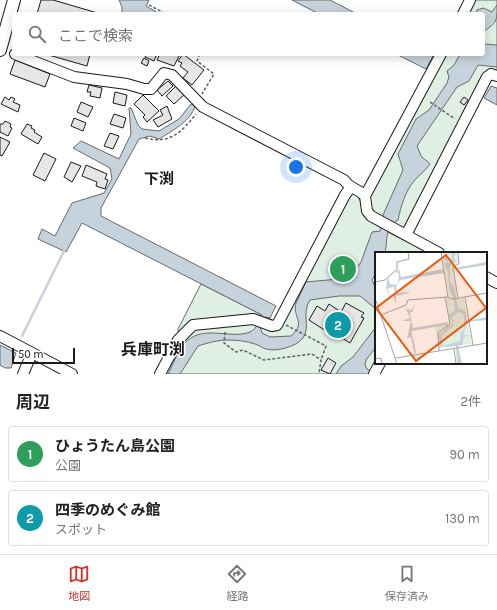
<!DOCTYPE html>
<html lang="ja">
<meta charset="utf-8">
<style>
:root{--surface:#fff;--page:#f6f6f6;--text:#202124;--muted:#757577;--line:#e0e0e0;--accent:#d93025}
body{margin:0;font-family:Karla,"Noto Sans JP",sans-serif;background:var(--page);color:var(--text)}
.scale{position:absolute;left:12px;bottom:10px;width:63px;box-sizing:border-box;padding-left:4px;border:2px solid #1a1a1a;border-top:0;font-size:11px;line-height:14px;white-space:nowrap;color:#1a1a1a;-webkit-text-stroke:3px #fff;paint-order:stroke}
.you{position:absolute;left:296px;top:167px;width:14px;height:14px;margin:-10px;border:3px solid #fff;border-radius:50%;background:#1a73e8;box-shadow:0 0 0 6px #1a73e833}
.badge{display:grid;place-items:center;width:26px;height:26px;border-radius:50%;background:var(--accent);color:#fff;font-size:13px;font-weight:700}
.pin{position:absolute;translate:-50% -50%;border:2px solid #fff;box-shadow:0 1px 4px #0006}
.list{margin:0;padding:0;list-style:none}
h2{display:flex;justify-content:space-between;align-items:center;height:52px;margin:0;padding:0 16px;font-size:17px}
h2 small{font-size:13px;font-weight:400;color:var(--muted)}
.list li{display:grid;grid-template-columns:26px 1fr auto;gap:12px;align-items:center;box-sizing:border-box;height:56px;margin:0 8px 8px;padding:0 8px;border:1px solid var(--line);border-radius:4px}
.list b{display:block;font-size:15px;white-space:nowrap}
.list p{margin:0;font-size:13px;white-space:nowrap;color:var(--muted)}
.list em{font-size:13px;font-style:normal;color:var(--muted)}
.icon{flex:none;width:22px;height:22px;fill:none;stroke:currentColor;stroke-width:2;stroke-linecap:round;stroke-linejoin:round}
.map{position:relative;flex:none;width:497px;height:374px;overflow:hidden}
.search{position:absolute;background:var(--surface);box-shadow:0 2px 10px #0003;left:12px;right:12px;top:12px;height:44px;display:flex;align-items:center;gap:10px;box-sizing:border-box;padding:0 14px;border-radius:4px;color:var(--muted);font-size:15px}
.sheet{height:180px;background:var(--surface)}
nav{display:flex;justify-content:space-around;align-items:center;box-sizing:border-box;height:56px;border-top:1px solid var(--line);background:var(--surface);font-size:11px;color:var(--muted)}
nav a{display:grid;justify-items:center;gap:2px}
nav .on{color:var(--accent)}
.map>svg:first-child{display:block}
.green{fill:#e0efe3;stroke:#6a6a6a}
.water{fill:#c6d2dc;stroke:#6a6a6a}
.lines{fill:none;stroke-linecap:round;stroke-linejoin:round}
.stream{stroke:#c6d2dc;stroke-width:2.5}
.building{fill:#e6e6e6;stroke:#1a1a1a}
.minor-casing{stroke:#1a1a1a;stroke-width:12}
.major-casing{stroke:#1a1a1a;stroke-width:14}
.path{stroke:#5f5f5f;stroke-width:1.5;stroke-dasharray:3 2;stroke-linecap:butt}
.minor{stroke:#fff;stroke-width:10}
.major{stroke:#fff;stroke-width:12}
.labels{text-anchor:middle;stroke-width:3;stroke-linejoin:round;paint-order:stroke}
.neighbourhood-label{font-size:15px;font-weight:bold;fill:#1a1a1a;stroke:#fff}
.quarter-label{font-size:16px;font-weight:bold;fill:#1a1a1a;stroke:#fff}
.inset-river{fill:none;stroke:#c6d2dc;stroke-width:2}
.inset-road{fill:none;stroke:#a3a3a3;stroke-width:1}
.view{fill:#e8590c;fill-opacity:0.15;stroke:#e8590c;stroke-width:2}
.inset-edge{fill:none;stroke:#1a1a1a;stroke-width:2}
</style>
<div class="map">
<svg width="497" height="374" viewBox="0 0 497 374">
<rect width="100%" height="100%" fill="#fff"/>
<!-- green -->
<path class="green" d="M473 0H497V73L495 72 408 228 401 229 371 212 369 199 445 54H483V14H466Z
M353 193C363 198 360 208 366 216 378 230 413 244 430 253H376V363L371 374H162L179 341 178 329 201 284 276 322 346 196Z"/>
<!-- water -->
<path class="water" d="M119 0H149L146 6 160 14H122V7Z
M292 0H330L357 14H319Z
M497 5C497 22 497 22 483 32V14H476L477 10 483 8 492 12Z
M483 44 497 45V67L478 65 469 81 457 87 417 146 421 156 430 164C425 171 419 175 414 181 405 192 401 206 398 220 384 227 388 240 385 253H376V273L372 280 376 289V309L360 296H339L310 300C301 313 311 327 303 338 296 347 276 352 266 349 262 348 259 345 255 344 247 341 236 340 228 340 218 340 207 343 198 346L180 374H168C173 365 177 352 184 344 202 323 230 340 250 332 257 329 259 321 262 315L82 223 66 252 38 239 42 229 55 236 72 203 104 193 112 179 110 168 73 148 81 141 119 159 131 134 129 108H131L138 125 142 129 159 131 179 119 191 104 195 106C191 121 172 131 159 139L150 136 139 139 101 208V216L276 306 270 318 265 317 260 327 262 333 270 337 291 336C307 322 292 318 296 303 299 296 303 289 306 282L350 278 361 262 372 232 380 231 384 220 383 215 403 170 398 154 416 119 429 110 447 83 449 77 447 71 454 65 459 56 457 54H483Z
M396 54H434L426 69Z
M491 86 497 88V105L484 98Z
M376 327V347L366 360 365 365 367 369 376 374H336L341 366 353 357Z
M0 345 16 353 11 368H5L0 365Z"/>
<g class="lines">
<!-- stream -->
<path class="stream" d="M22 336 64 251"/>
</g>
<!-- building -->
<path class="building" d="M41 0H53L101 14H66L61 12V14H37Z
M45 54H90L87 66Z
M147 54H157L154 61 145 57Z
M160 54H175L179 56 174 66 157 60Z
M183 54 204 70 192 85 183 78 188 72 180 66 182 63 178 61Z
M144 58 149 61 147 66 141 63Z
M15 60 50 74 45 87 10 74Z
M168 81 173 86 162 96 157 90Z
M89 85 102 88 100 98 90 96 91 92H87Z
M176 86 184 95 174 104 166 96Z
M115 92 127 95 125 106 113 103Z
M143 95 159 111 147 122 143 117 145 115 134 104Z
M5 97 9 100 11 97 15 99 13 102 20 105 18 112 1 104Z
M464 97 468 100 464 105 460 102Z
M81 102 93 107 88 117 77 112Z
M167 106 172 119 158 127 153 120 163 115 160 110Z
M114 114 126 118 123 128 110 124Z
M74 118 86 123 83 131 71 126Z
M5 121 11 124 10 127 12 128 8 136 0 132V124H3Z
M27 124 32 126 31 128 35 130 34 132 42 137 38 144 21 134Z
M110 133 119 136 113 149 104 146Z
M0 137 10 142 2 156 0 155Z
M44 153 56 159 45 181 33 175Z
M71 162 81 166 72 182 64 177Z
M86 165 107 174 105 179 108 180 105 189 96 186 97 182 82 176Z
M346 303 364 313 361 317 364 318 350 343 328 329 326 331 309 320 317 306 325 311 329 304 341 312Z
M328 358 336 363 330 374 321 370Z"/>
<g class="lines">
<defs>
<path id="minor" d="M463 14 470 0
M15 54 74 77 127 84 144 89H151L164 73 172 75 203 107 344 180C352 191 357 187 365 196
M406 235 487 77 491 74 497 76
M439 253 371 216 367 211 365 196 441 54
M486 277 497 283
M0 336 72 374
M23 374 32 353
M160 374 178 340 193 325 253 319 272 326 277 325 345 195 350 188
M374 374 380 363"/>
<path id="major" d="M0 50 14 0"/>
</defs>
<!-- minor casing -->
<use href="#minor" class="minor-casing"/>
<!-- major casing -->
<use href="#major" class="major-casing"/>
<!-- path -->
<path class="path" d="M149 5 166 14
M200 54 197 61 214 74 202 94
M430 102 455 119
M145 138C170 144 181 133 196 114
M286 325 326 346 321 360
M225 332 224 343 236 352 243 350 264 360 312 354 321 360 319 374"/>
<!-- minor -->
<use href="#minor" class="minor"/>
<!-- major -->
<use href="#major" class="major"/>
</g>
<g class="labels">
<!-- neighbourhood labels -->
<g class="neighbourhood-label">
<text x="159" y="184">下渕</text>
</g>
<!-- quarter labels -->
<g class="quarter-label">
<text x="153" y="355">兵庫町渕</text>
</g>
</g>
<!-- overview -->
<g transform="translate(375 252)">
<rect width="112" height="112" fill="#fff"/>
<path d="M67 0H82L84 11 78 14 82 46 74 45ZM71 46H89L97 92 64 96 60 75 74 72Z" fill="#e0efe3"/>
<path d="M77 0H81L79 5 81 9 75 14V30L79 34 83 56 90 58 92 69 112 65V68L92 70 88 83H94L89 85 87 93 83 94 87 112H82L81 94 65 95 64 83 72 76 71 73 37 79V85L32 86 36 69H27L35 66 31 57 37 58 40 50 38 59 35 61 38 76 73 70V75L78 72 74 63 80 58 79 48 74 36 73 20 69 11 72 10 69 7 72 2 73 11 76 10ZM83 60 89 62V77L86 81 85 89 68 94 66 84 79 73 77 65ZM112 10V13L80 18 79 16ZM24 17 26 25 68 17 69 21 25 28 21 35 22 41 34 40V41L21 44V52L18 43 20 42 19 35 13 36 15 45 11 35 13 24 15 32 21 33 23 31 24 22 21 20 16 23Z" fill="#c6d2dc" fill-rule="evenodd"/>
<path class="inset-river" d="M37 85 40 101"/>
<path class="inset-road" d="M66 0 73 45M83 0 84 12 78 15 83 46M0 30 10 28 22 17V10L34 7 33 0M90 45 98 93M0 46 22 112M6 63 31 53 33 48 72 45 78 47 112 41M79 97 81 112M64 99 63 81 75 72 70 45M21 106 112 91M0 107 6 106 7 112"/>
<path class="view" d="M71 3 111 56 41 109 1 56Z"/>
<rect width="112" height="112" class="inset-edge"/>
</g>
</svg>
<div class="scale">50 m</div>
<div class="you"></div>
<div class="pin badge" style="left:343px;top:269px;background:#2e9e5b">1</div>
<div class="pin badge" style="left:338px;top:325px;background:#0f9aa8">2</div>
<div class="search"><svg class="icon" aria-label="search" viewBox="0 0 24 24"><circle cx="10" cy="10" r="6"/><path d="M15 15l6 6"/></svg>ここで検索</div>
</div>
<section class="sheet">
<h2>周辺<small>2件</small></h2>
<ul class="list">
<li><span class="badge" style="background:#2e9e5b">1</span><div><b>ひょうたん島公園</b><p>公園</p></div><em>90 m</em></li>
<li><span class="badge" style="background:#0f9aa8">2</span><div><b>四季のめぐみ館</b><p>スポット</p></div><em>130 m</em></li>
</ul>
</section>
<nav>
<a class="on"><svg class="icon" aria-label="map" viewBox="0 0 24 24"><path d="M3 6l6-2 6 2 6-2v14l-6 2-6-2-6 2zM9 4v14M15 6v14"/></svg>地図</a>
<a><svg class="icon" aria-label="directions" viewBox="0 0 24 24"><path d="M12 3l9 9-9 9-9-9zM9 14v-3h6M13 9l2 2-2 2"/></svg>経路</a>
<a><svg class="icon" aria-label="saved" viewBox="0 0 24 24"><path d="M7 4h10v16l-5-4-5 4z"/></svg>保存済み</a>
</nav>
